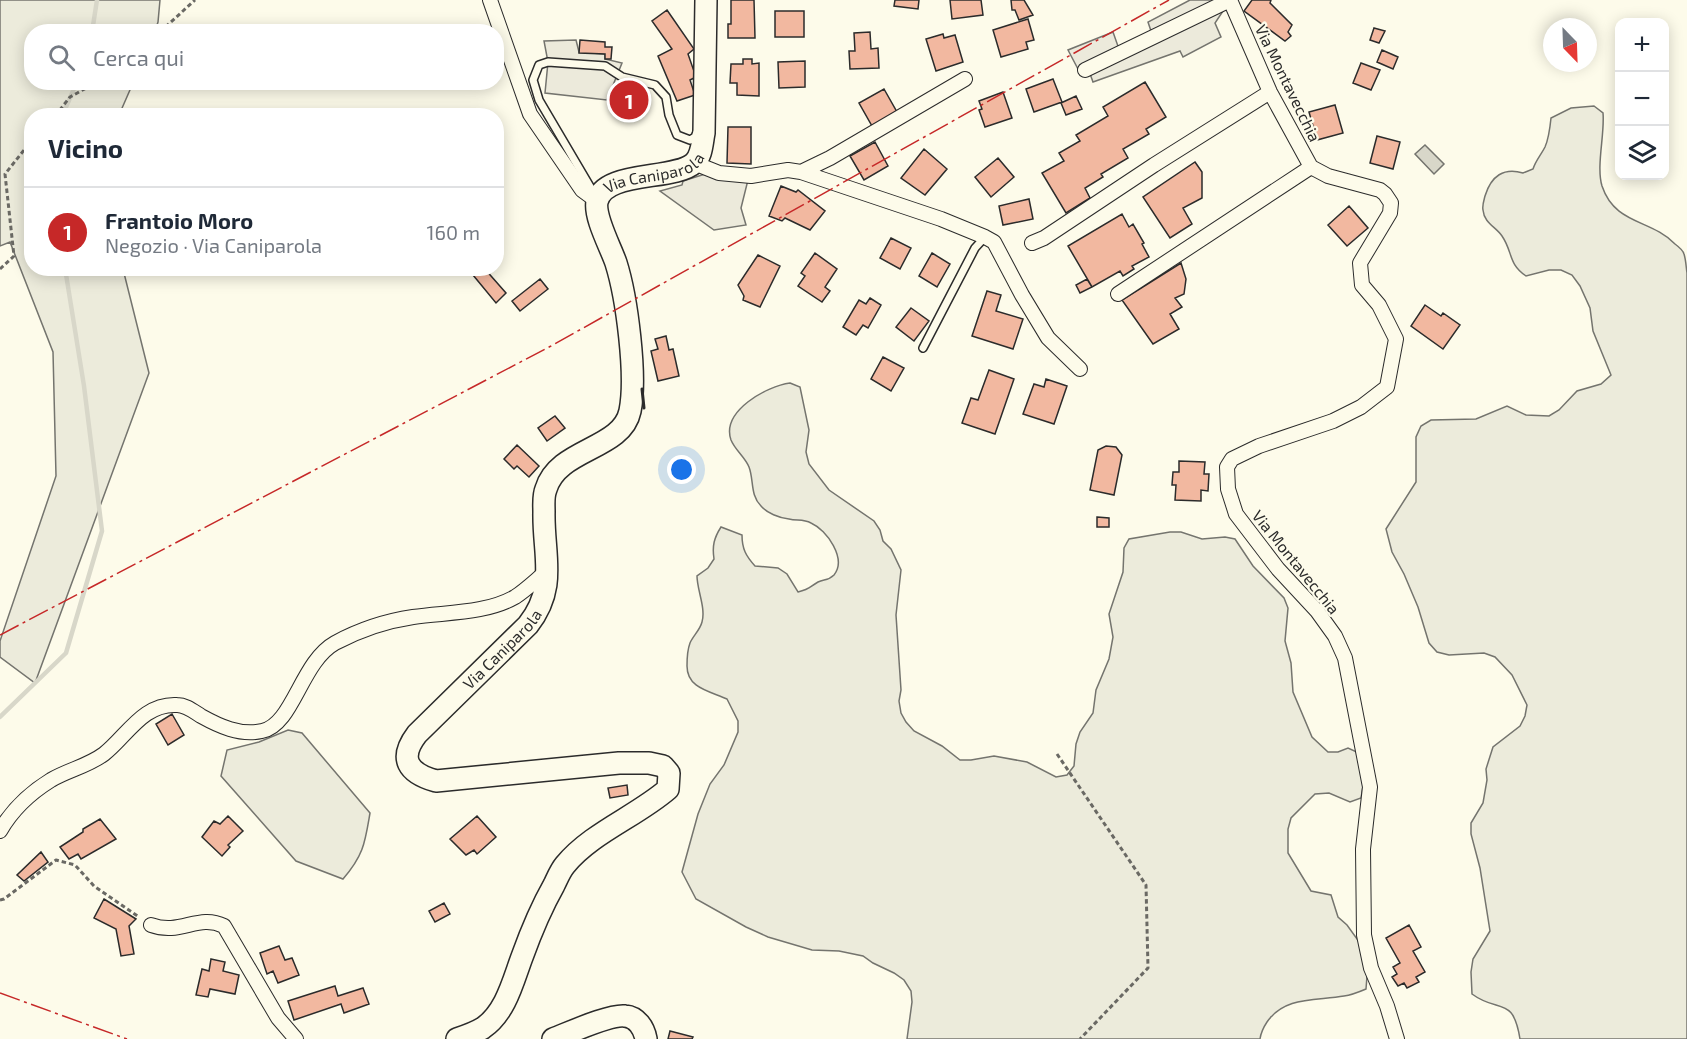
<!DOCTYPE html>
<html lang="it">
<meta charset="utf-8">
<style>
:root{--surface:#fff;--page:#f2f2f3;--text:#1f2937;--muted:#747a83;--line:#e0e1e3;--accent:#c62828}
body{margin:0;font-family:"Exo 2",sans-serif;background:var(--page);color:var(--text)}
.controls{position:absolute;right:18px;top:18px;display:grid;overflow:hidden;border-radius:12px;box-shadow:0 3px 15px #0003}
.controls button{width:54px;height:54px;display:grid;place-items:center;padding:0;border:0;border-bottom:2px solid var(--line);background:var(--surface);color:var(--text);font:30px sans-serif}
.compass{position:absolute;left:1543px;top:18px;width:54px;height:54px;border-radius:50%;background:var(--surface);box-shadow:0 3px 15px #0003;rotate:157deg}
.you{position:absolute;left:682px;top:470px;width:21px;height:21px;margin:-15px;border:4px solid #fff;border-radius:50%;background:#1a73e8;box-shadow:0 0 0 9px #1a73e833}
.badge{display:grid;place-items:center;width:39px;height:39px;border-radius:50%;background:var(--accent);color:#fff;font-size:20px;font-weight:700}
.pin{position:absolute;translate:-50% -50%;border:3px solid #fff;box-shadow:0 2px 6px #0006}
.list{margin:0;padding:0;list-style:none}
h2{display:flex;justify-content:space-between;align-items:center;height:78px;margin:0;padding:0 24px;font-size:26px}
h2 small{font-size:20px;font-weight:400;color:var(--muted)}
.list li{display:grid;grid-template-columns:39px 1fr auto;gap:18px;align-items:center;box-sizing:border-box;height:90px;padding:0 24px;border-top:2px solid var(--line)}
.list b{display:block;font-size:22px;white-space:nowrap}
.list p{margin:0;font-size:20px;white-space:nowrap;color:var(--muted)}
.list em{font-size:20px;font-style:normal;color:var(--muted)}
.icon{flex:none;width:33px;height:33px;fill:none;stroke:currentColor;stroke-width:2;stroke-linecap:round;stroke-linejoin:round}
.map{position:relative;flex:none;width:1687px;height:1039px;overflow:hidden}
.search{position:absolute;background:var(--surface);box-shadow:0 3px 15px #0003;left:24px;top:24px;width:480px;height:66px;display:flex;align-items:center;gap:15px;box-sizing:border-box;padding:0 21px;border-radius:24px;color:var(--muted);font-size:22px}
.panel{position:absolute;background:var(--surface);box-shadow:0 3px 15px #0003;left:24px;top:108px;width:480px;height:168px;border-radius:24px}
.map>svg:first-child{display:block}
.green{fill:#ecebdb;stroke:#74746e;stroke-width:1.5}
.parking{fill:#eceadb;stroke:#74746e;stroke-width:1.5}
.water{fill:#d8d7c9;stroke:#74746e;stroke-width:1.5}
.lines{fill:none;stroke-linecap:round;stroke-linejoin:round}
.stream{stroke:#d8d7c9;stroke-width:4.5}
.building{fill:#f2b8a0;stroke:#2b2b2b;stroke-width:1.5}
.lane-casing{stroke:#2b2b2b;stroke-width:10}
.street-casing{stroke:#2b2b2b;stroke-width:16}
.primary-casing{stroke:#2b2b2b;stroke-width:24}
.path{stroke:#6a6964;stroke-width:3;stroke-dasharray:4.5 3;stroke-linecap:butt}
.lane{stroke:#fdfbea;stroke-width:7}
.street{stroke:#fdfbea;stroke-width:14}
.primary{stroke:#fdfbea;stroke-width:21}
.wall{stroke:#2b2b2b;stroke-width:3}
.power{stroke:#c62828;stroke-width:1.5;stroke-dasharray:21 4.5 3 4.5;stroke-linecap:butt}
.labels{text-anchor:middle;stroke-width:4.5;stroke-linejoin:round;paint-order:stroke}
.street-label{font-size:16px;fill:#2b2b2b;stroke:#fdfbea}
</style>
<div class="map">
<svg width="1687" height="1039" viewBox="0 0 1687 1039">
<rect width="100%" height="100%" fill="#fdfbea"/>
<!-- green -->
<path class="green" d="M0 0H160L158 22 155 31 32 32V82L133 83 119 115 32 116V268L123 269 149 373 35 683 0 657V641L56 476 53 352 10 242 0 246Z
M1594 106 1603 113C1605 134 1596 166 1602 186 1615 225 1651 219 1675 244 1679 247 1683 250 1684 254 1686 260 1686 267 1687 273V1039H1520C1513 995 1499 1014 1472 994L1471 972 1473 959 1490 931 1480 868 1471 834V823L1483 803 1487 780 1486 769 1493 747 1520 726 1525 716 1527 705 1512 675 1495 657 1484 653 1449 655 1437 652 1429 643 1418 607 1404 574 1392 552 1386 529 1416 482V437L1421 426 1431 420 1476 419 1507 406 1526 415 1549 416 1559 410 1577 391 1601 384 1611 375 1593 331 1590 308 1580 286 1572 275 1561 270H1549L1526 276C1508 264 1513 252 1502 236 1496 227 1484 223 1483 210 1482 206 1484 200 1485 196 1491 176 1504 167 1523 173L1533 169C1536 160 1541 155 1545 147 1549 138 1550 128 1551 118L1571 108Z
M790 383 800 387 809 430 806 452 809 464 829 490 874 521 880 530 883 541 891 549 901 570 896 615 901 690 899 701 901 713 906 722 914 731 942 746 960 760H971L994 756 1027 762 1056 777 1067 775 1074 766 1076 744 1080 732 1093 713 1096 690 1109 659 1113 637 1109 614 1123 572 1124 548 1129 539 1170 532H1181L1202 539 1225 537 1235 539 1253 566 1284 598 1288 608 1285 641 1291 663 1293 692 1312 737 1328 752H1338L1348 748 1359 753 1363 786 1361 798 1350 802 1329 793 1315 794 1291 818 1288 829V853L1311 891 1331 895 1338 917 1347 925 1360 943 1367 976 1366 989C1359 992 1352 995 1344 996 1316 1001 1285 996 1267 1022 1263 1028 1261 1032 1260 1039H907L912 1002 911 991 904 980 894 973 873 963 863 956 839 951 812 950 768 937 746 927 696 899 682 872 698 814 710 784 724 765 738 732V721L727 699C709 691 687 688 687 666 687 658 687 651 690 643 693 636 700 630 702 622 706 608 697 590 697 576L708 568 714 559C712 546 714 538 721 527L742 535C742 549 746 556 755 566L778 568 787 574 798 592C811 589 809 587 818 582 824 579 828 581 834 575 847 559 827 530 811 523 803 519 797 521 789 519 779 518 767 513 761 506 750 495 754 480 749 467 745 457 735 450 731 440 721 411 767 386 790 383Z
M288 730 302 733 370 813C365 842 364 855 343 879L296 861 221 776 227 750 259 742Z"/>
<!-- parking -->
<path class="parking" d="M1190 0H1217L1152 34 1148 22Z
M1223 11 1215 23 1221 37 1183 57 1180 51 1093 82 1089 71Z
M1113 32 1119 49 1078 69 1068 50Z
M576 40 579 52 605 54V59L622 63 607 100 545 93 548 62 544 41Z
M705 174 748 180 741 208 746 225 714 230 660 191 682 185 683 181Z"/>
<!-- water -->
<path class="water" d="M1425 145 1444 164 1434 174 1415 154Z"/>
<g class="lines">
<!-- stream -->
<path class="stream" d="M92 32 97 0
M62 116 77 82
M0 717 66 653 102 531 84 386 65 268"/>
</g>
<!-- building -->
<path class="building" d="M731 0H754L755 38H728V24H731Z
M895 0H919L918 9 894 6Z
M950 0H981L983 15 952 19Z
M1011 0H1024L1033 15 1019 20 1015 10H1012Z
M1252 0H1271L1270 3 1292 25 1288 32 1291 36 1285 41 1244 11Z
M667 10 694 49 688 54 696 77 690 80 695 95 677 101 658 56 672 49 652 21Z
M775 11H804V37H775Z
M1028 19 1034 40 1026 42 1028 49 1001 57 993 30Z
M1374 28 1385 31 1379 43 1370 40Z
M870 32 871 49 878 48 879 68 850 69 849 51H855L854 33Z
M943 34 944 38 955 35 963 62 936 71 926 39Z
M580 40 605 42V47H612L611 59H605V54L579 53Z
M1382 50 1398 57 1393 69 1377 62Z
M743 59H752V64L759 63V96L737 95V83H730L731 64H743Z
M805 61V87L779 88 778 62Z
M1361 63 1380 70 1371 90 1353 83Z
M1053 79 1062 102 1034 112 1026 89Z
M1145 82 1166 117 1146 129 1149 134 1123 149 1128 158 1101 174 1103 177 1085 188 1090 198 1066 213 1042 173 1064 161 1059 153 1080 141 1076 135 1108 116 1103 107Z
M616 84 649 93 642 116 609 107Z
M884 89 897 112 872 126 859 103Z
M1003 92 1012 118 985 127 979 110 982 109 979 101Z
M1076 96 1082 109 1066 115 1061 103Z
M1335 105 1343 133 1317 140 1309 112Z
M728 127H751V164L727 163Z
M1377 136 1400 142 1393 169 1370 163Z
M875 142 888 166 864 180 850 156Z
M924 149 947 169 925 195 901 178Z
M998 158 1014 177 991 197 975 177Z
M1195 162 1202 172V198L1183 208 1192 224 1170 238 1143 197Z
M781 186 796 192 798 190 825 211 810 230 785 218 782 221 769 216Z
M1029 199 1033 219 1003 225 999 206Z
M1349 206 1368 228 1347 246 1328 225Z
M1122 214 1129 227 1133 224 1144 243 1142 244 1149 257 1132 266 1134 269 1123 276 1120 271 1092 287 1068 246Z
M891 238 911 248 900 269 880 258Z
M815 253 837 269 825 287 830 291 822 302 798 286 805 276 801 273Z
M932 253 950 264 937 287 919 276Z
M758 255 780 266 760 307 743 300 744 296 738 285Z
M1181 263 1186 279 1184 294 1175 298 1182 307 1170 314 1179 329 1153 344 1122 300Z
M480 268H484L506 293 496 303 473 275Z
M540 279 548 289 520 311 512 301Z
M1087 279 1092 287 1080 293 1076 285Z
M987 291 1001 295 996 311 1023 319 1013 349 972 336Z
M870 298 881 305 868 328 863 325 856 335 843 327 859 300 866 304Z
M1425 305 1441 316 1443 313 1460 325 1443 349 1411 326Z
M911 308 929 321 914 341 896 327Z
M666 336 669 350 673 349 679 376 658 381 651 351 658 349 655 339Z
M883 357 904 368 891 391 871 379Z
M989 370 1014 379 995 434 962 423 971 398 978 400Z
M1046 379 1067 386 1054 424 1023 414 1034 384 1044 387Z
M555 416 565 428 547 441 538 428Z
M517 445 539 466 529 477 517 466 514 469 504 459Z
M1106 446 1116 447 1122 455 1114 495 1090 490 1098 450Z
M1179 461 1205 462 1204 474H1209L1208 491 1201 490V501L1175 500 1176 485H1172L1173 472H1179Z
M1097 517 1109 518V527H1097Z
M172 714 184 735 168 745 156 724Z
M627 785 628 795 610 798 608 788Z
M228 816 243 831 228 845 230 847 222 856 202 837 214 821 220 824Z
M477 816 496 837 477 854 474 850 466 855 450 839Z
M100 819 116 839 81 859 78 854 69 859 60 847 83 832V829Z
M41 852 48 862 24 881 17 875Z
M104 899 136 919 129 926 134 954 121 956 116 929 94 918Z
M444 903 450 914 435 922 429 911Z
M1409 925 1421 947 1413 951 1425 972 1416 977 1419 982 1407 988 1404 983 1398 986 1392 977 1397 974 1393 967 1400 963 1386 938Z
M279 946 285 960 292 958 299 975 278 983 273 971 267 974 260 953Z
M211 959 225 962 223 971 239 975 235 994 210 989 208 997 196 995 202 969 209 971Z
M335 986 338 996 363 988 369 1004 344 1013 341 1004 294 1020 288 1001Z
M670 1031 693 1037 692 1039H668Z"/>
<g class="lines">
<defs>
<path id="lane" d="M597 191 592 190 539 100 533 80 539 65 548 62 605 66 622 77 655 85 666 97 669 115 677 135 690 140 695 137 697 132
M923 348 975 248 985 237"/>
<path id="street" d="M490 0 530 114 582 190 597 201
M1230 0 1270 92 1311 167 1328 176 1380 190 1385 194 1391 203 1390 213 1360 263 1362 285 1379 305 1396 339 1387 387 1361 407 1333 421 1259 446 1232 459 1227 467 1228 489 1236 514 1278 569 1317 611 1335 636 1345 658 1370 787 1363 849 1364 935 1371 968 1387 1006 1397 1039
M1085 70 1230 0
M694 163 719 173 751 176 788 170 801 172 830 158 965 79
M801 172 941 219 985 237 994 242 1022 295 1048 338 1080 369
M1032 243 1044 238 1154 165 1270 92
M1118 294 1311 167
M0 831C12 810 30 793 51 780 68 770 88 766 104 754 127 736 143 703 177 705 186 705 193 711 201 716 219 726 240 736 262 731 293 725 301 662 335 643 359 630 386 621 413 617 446 612 485 614 515 597 526 590 536 580 547 571
M151 925C181 936 198 913 224 926L278 1018 296 1039"/>
<g id="primary">
<path id="s1" d="M457 1039C466 1036 475 1033 483 1028 506 1012 513 981 522 957 531 932 541 908 554 885 557 879 560 871 565 865 591 833 637 816 668 789L669 773 663 766 649 763H619L436 781C408 773 398 759 417 734L528 625C558 587 543 555 544 512 544 504 543 496 546 489 558 448 622 450 630 411 637 376 627 298 616 263 611 248 594 217 597 202 603 170 674 181 694 163 702 156 702 143 704 133L706 0"/>
<path d="M553 1039C569 1033 610 1014 625 1016 637 1017 644 1028 646 1039"/>
</g>
</defs>
<!-- lane casing -->
<use href="#lane" class="lane-casing"/>
<!-- street casing -->
<use href="#street" class="street-casing"/>
<!-- primary casing -->
<use href="#primary" class="primary-casing"/>
<!-- path -->
<path class="path" d="M160 32 195 0
M55 116 70 97 97 82
M0 269 14 256 5 174 32 140
M1057 754 1146 885 1148 968 1080 1039
M0 900 4 899 56 860 75 865 94 886 139 917"/>
<!-- lane -->
<use href="#lane" class="lane"/>
<!-- street -->
<use href="#street" class="street"/>
<!-- primary -->
<use href="#primary" class="primary"/>
<!-- wall -->
<path class="wall" d="M642 389 644 408"/>
<!-- power -->
<path class="power" d="M0 635 551 346 1169 0
M0 993 127 1039"/>
</g>
<g class="labels">
<!-- street labels -->
<g class="street-label">
<text transform="translate(1288 83) rotate(64)" y="6">Via Montavecchia</text>
<text dy="6" stroke="none"><textPath href="#s1" startOffset="1356">Via Caniparola</textPath></text>
<text transform="translate(1296 562) rotate(51)" y="6">Via Montavecchia</text>
<text dy="6" stroke="none"><textPath href="#s1" startOffset="780">Via Caniparola</textPath></text>
</g>
</g>
</svg>
<div class="controls">
<button>+</button>
<button>−</button>
<button><svg class="icon" aria-label="layers" viewBox="0 0 24 24"><path d="M12 4l9 5-9 5-9-5zM3 14l9 5 9-5"/></svg></button>
</div>
<svg class="compass" viewBox="-18 -18 36 36"><path d="M0-13l5 13h-10z" fill="#e53935"/><path d="M0 13l5-13h-10z" fill="#747a83"/></svg>
<div class="you"></div>
<div class="pin badge" style="left:629px;top:100px">1</div>
<div class="search"><svg class="icon" aria-label="search" viewBox="0 0 24 24"><circle cx="10" cy="10" r="6"/><path d="M15 15l6 6"/></svg>Cerca qui</div>
<section class="panel">
<h2>Vicino<small></small></h2>
<ul class="list">
<li><span class="badge">1</span><div><b>Frantoio Moro</b><p>Negozio · Via Caniparola</p></div><em>160 m</em></li>
</ul>
</section>
</div>
